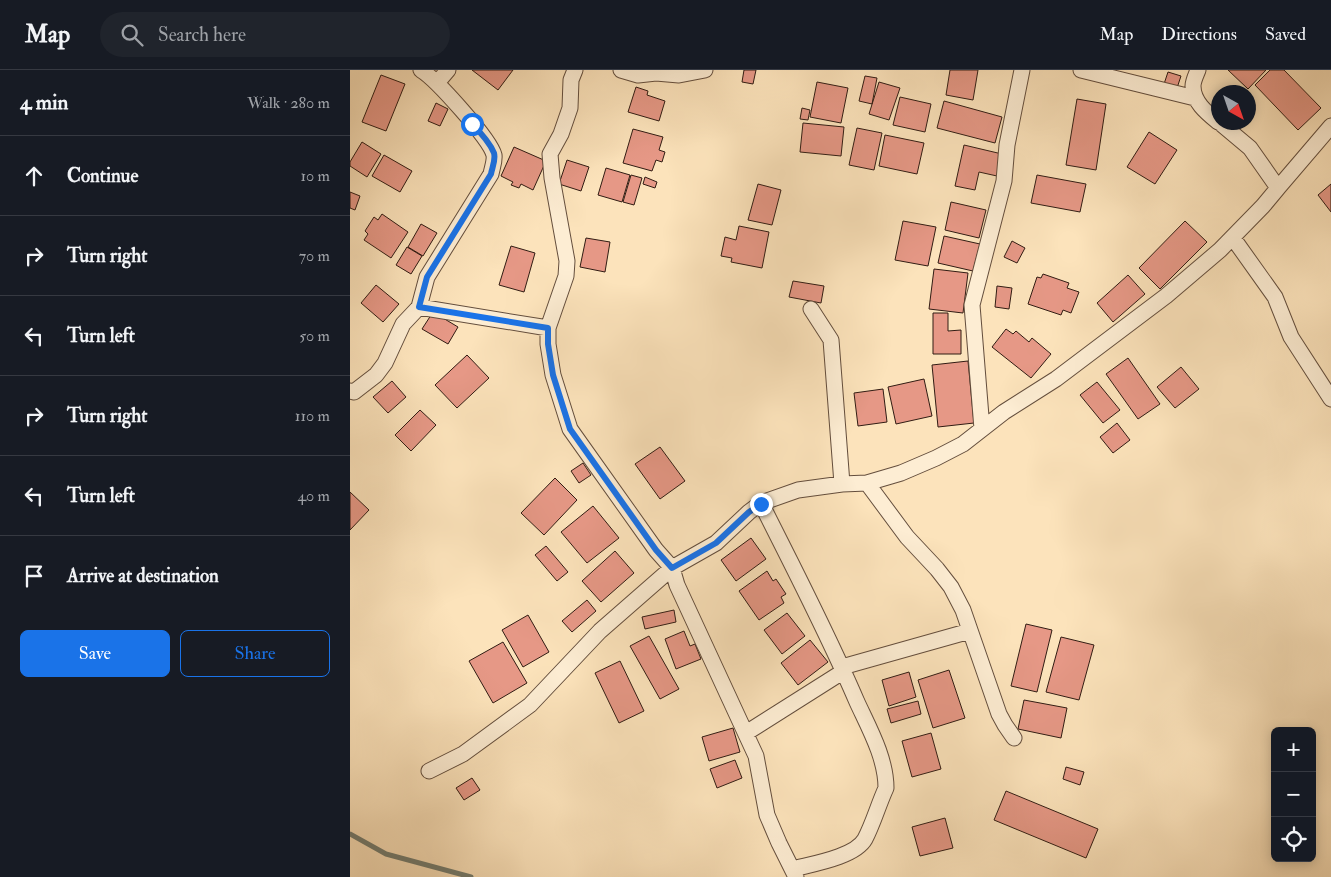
<!DOCTYPE html>
<meta charset="utf-8">
<style>
:root{--surface:#171b24;--page:#20242c;--text:#f1f3f6;--muted:#9ea1a6;--line:#363941;--accent:#1a73e8}
body{margin:0;font-family:"IM FELL Double Pica",serif;background:var(--page);color:var(--text)}
.controls{position:absolute;right:15px;bottom:15px;display:grid;overflow:hidden;border-radius:8px;box-shadow:0 2px 12px #0003}
.controls button{width:45px;height:45px;display:grid;place-items:center;padding:0;border:0;border-bottom:1px solid var(--line);background:var(--surface);color:var(--text);font:25px sans-serif}
.compass{position:absolute;left:861px;top:15px;width:45px;height:45px;border-radius:50%;background:var(--surface);box-shadow:0 2px 12px #0003;rotate:140deg}
.stop{position:absolute;width:15px;height:15px;margin:-11px;border:4px solid #1a73e8;border-radius:50%;background:#fff}
.stop.end{background:#1a73e8;border-color:#fff;box-shadow:0 1px 5px #0008}
.list{margin:0;padding:0;list-style:none}
h2{display:flex;justify-content:space-between;align-items:center;height:65px;margin:0;padding:0 20px;font-size:21px}
h2 small{font-size:16px;font-weight:400;color:var(--muted)}
.list li{display:grid;grid-template-columns:32px 1fr auto;gap:15px;align-items:center;box-sizing:border-box;height:80px;padding:0 20px;border-top:1px solid var(--line)}
.list b{display:block;font-size:19px;white-space:nowrap}
.list em{font-size:16px;font-style:normal;color:var(--muted)}
.actions{display:flex;gap:10px;padding:15px 20px}
.actions a{flex:1;padding:11px 0;border:1px solid var(--accent);border-radius:8px;text-align:center;font-size:18px;color:var(--accent)}
.actions .main{background:var(--accent);color:#fff}
.icon{flex:none;width:28px;height:28px;fill:none;stroke:currentColor;stroke-width:2;stroke-linecap:round;stroke-linejoin:round}
.map{position:relative;flex:none;width:981px;height:807px;overflow:hidden}
header{display:flex;align-items:center;gap:30px;box-sizing:border-box;height:70px;padding:0 25px;background:var(--surface);border-bottom:1px solid var(--line)}
header strong{font-size:24px}
nav{display:flex;gap:28px;margin-inline-start:auto;font-size:18px}
.search{width:350px;height:45px;background:var(--page);display:flex;align-items:center;gap:12px;box-sizing:border-box;padding:0 18px;border-radius:28px;color:var(--muted);font-size:19px}
main{display:flex}
aside{flex:1;background:var(--surface)}
.map>svg:first-child{display:block}
.lines{fill:none;stroke-linecap:round;stroke-linejoin:round}
.stream{stroke:#737d71;stroke-width:5}
.building{fill:#e69886;stroke:#311c13}
.street-casing{stroke:#644e3d;stroke-width:17}
.street{stroke:#fdedd3;stroke-width:15}
.route{stroke:#1a73e8;stroke-width:6}
</style>
<header>
<strong>Map</strong>
<div class="search"><svg class="icon" aria-label="search" viewBox="0 0 24 24"><circle cx="10" cy="10" r="6"/><path d="M15 15l6 6"/></svg>Search here</div>
<nav><a>Map</a><a>Directions</a><a>Saved</a></nav>
</header>
<main>
<aside>
<h2>4 min<small>Walk · 280 m</small></h2>
<ul class="list">
<li><svg class="icon" aria-label="ahead" viewBox="0 0 24 24"><path d="M12 20V5M6 11l6-6 6 6"/></svg><div><b>Continue</b></div><em>10 m</em></li>
<li><svg class="icon" aria-label="right" viewBox="0 0 24 24"><path d="M7 20v-9h11M14 6l5 5-5 5"/></svg><div><b>Turn right</b></div><em>70 m</em></li>
<li><svg class="icon" aria-label="left" viewBox="0 0 24 24"><path d="M17 20v-9H6M10 6l-5 5 5 5"/></svg><div><b>Turn left</b></div><em>50 m</em></li>
<li><svg class="icon" aria-label="right" viewBox="0 0 24 24"><path d="M7 20v-9h11M14 6l5 5-5 5"/></svg><div><b>Turn right</b></div><em>110 m</em></li>
<li><svg class="icon" aria-label="left" viewBox="0 0 24 24"><path d="M17 20v-9H6M10 6l-5 5 5 5"/></svg><div><b>Turn left</b></div><em>40 m</em></li>
<li><svg class="icon" aria-label="arrive" viewBox="0 0 24 24"><path d="M6 21V4h12l-3 4 3 4H6"/></svg><div><b>Arrive at destination</b></div></li>
</ul>
<div class="actions"><a class="main">Save</a><a>Share</a></div>
</aside>
<div class="map">
<svg width="981" height="807" viewBox="0 0 981 807">
<rect width="100%" height="100%" fill="#fce3bb"/>
<filter id="stains"><feTurbulence type="fractalNoise" baseFrequency=".004" numOctaves="4"/><feColorMatrix values="0 0 0 0 .2 0 0 0 0 .09 0 0 0 0 .02 0 0 0 .5 -.17"/></filter>
<radialGradient id="worn" r=".72"><stop offset=".6" stop-color="#630" stop-opacity="0"/><stop offset="1" stop-color="#630" stop-opacity=".3"/></radialGradient>
<g class="lines">
<!-- stream -->
<path class="stream" d="M0 764 36 784 121 807"/>
</g>
<!-- building -->
<path class="building" d="M122 0H163L148 20Z
M394 0H406L403 14 392 12Z
M600 0H628L623 30 596 25Z
M878 0H916L898 19Z
M920 0H934L971 38 948 60 905 15Z
M818 2 831 6 827 18 814 14Z
M31 5 55 14 36 61 12 52Z
M515 6 527 8 522 34 509 31Z
M467 12 498 18 491 53 460 47Z
M529 12 550 18 539 50 519 44Z
M286 17 298 21 297 25 315 31 309 51 278 42Z
M550 27 581 34 575 62 543 55Z
M727 29 756 34 746 100 716 95Z
M594 31 652 47 645 73 587 58Z
M86 33 98 39 90 56 78 51Z
M452 38 460 40 458 50 450 49Z
M453 53 494 57 491 86 450 82Z
M507 58 532 63 524 100 499 95Z
M283 59 313 67 309 80 315 82 312 92 306 90 302 101 273 93Z
M799 62 827 80 805 114 777 97Z
M535 65 574 73 567 104 529 96Z
M12 72 31 84 17 107 0 96V92Z
M614 75 652 84 647 106 629 102 625 120 605 116Z
M164 77 196 91 183 120 171 114 169 118 161 115 163 112 151 106Z
M34 85 62 101 50 122 22 106Z
M217 90 239 97 231 121 209 114Z
M256 98 280 105 272 132 248 125Z
M281 105 292 108 284 135 273 132Z
M687 105 736 114 730 142 681 133Z
M295 107 307 112 305 118 293 114Z
M408 114 431 120 422 155 398 150Z
M981 114V142L968 125Z
M0 122 10 126 5 140 0 138Z
M601 132 636 140 629 168 595 160Z
M32 144 58 162 41 188 14 170 18 164 15 161 24 147 28 150Z
M553 151 586 157 578 196 545 190Z
M835 151 857 172 810 219 789 198Z
M71 154 87 163 73 186 58 177Z
M389 156 419 162 412 198 381 192 382 188 371 186 375 167 386 170Z
M594 166 630 174 623 201 588 193Z
M236 168 260 172 255 202 230 197Z
M662 171 675 178 667 193 654 187Z
M161 176 185 183 174 222 149 215Z
M57 177 72 186 61 204 46 195Z
M584 199 618 203 613 243 579 239Z
M693 204 719 213 717 218 729 222 721 243 713 240 711 245 678 234 687 207 691 208Z
M778 205 795 224 763 252 747 233Z
M443 211 474 216 471 233 439 227Z
M26 215 49 234 33 252 11 233Z
M647 216 662 218 659 239 645 237Z
M83 242 108 257 98 274 72 259Z
M583 243H598V261L611 260V284H583Z
M656 259 663 264 666 261 679 272 682 268 701 284 681 308 642 277Z
M117 285 139 308 107 338 85 315Z
M778 288 810 334 788 349 756 304Z
M618 291 624 353 588 357 582 295Z
M831 297 849 319 825 338 807 317Z
M574 309 582 346 546 354 538 317Z
M42 311 56 327 38 343 23 327Z
M747 312 770 340 753 353 730 325Z
M533 319 537 352 508 356 504 323Z
M70 340 86 355 61 381 45 365Z
M767 353 780 370 763 383 750 367Z
M310 377 335 411 310 429 285 394Z
M233 393 241 405 229 413 221 401Z
M205 408 227 430 194 465 171 443Z
M0 422 19 440 0 460Z
M243 436 269 468 237 493 211 462Z
M401 468 416 489 386 511 371 490Z
M196 476 218 502 207 511 185 485Z
M265 481 284 503 251 532 232 511Z
M417 501 423 511 426 509 436 524 431 527 434 533 409 550 389 521Z
M237 530 246 541 222 562 212 551Z
M324 540 326 552 295 559 292 547Z
M437 543 455 566 432 584 414 560Z
M178 545 199 582 173 597 152 560Z
M676 554 702 560 687 622 661 616Z
M334 561 340 576 345 574 351 589 326 599 315 569Z
M299 566 329 619 310 629 280 576Z
M711 567 744 575 729 630 696 622Z
M460 570 478 592 448 615 431 593Z
M153 572 177 613 143 633 119 591Z
M270 591 294 641 269 653 245 603Z
M599 600 615 648 583 658 568 610Z
M559 602 566 627 539 636 532 610Z
M674 630 717 638 711 668 668 659Z
M568 631 571 644 541 653 537 639Z
M383 658 390 682 359 691 352 667Z
M581 663 591 699 562 707 552 671Z
M385 690 392 708 367 718 360 699Z
M716 697 734 702 730 715 713 709Z
M122 708 130 720 114 730 106 718Z
M656 721 748 759 736 788 644 750Z
M595 748 603 778 570 786 562 757Z"/>
<g class="lines">
<defs>
<path id="street" d="M225 0 221 10 220 38 211 64 200 84 202 108 217 191 216 206 198 258V274L203 305 220 359 306 480 322 498 327 515 406 686 417 745 429 773 446 807
M271 0 288 5 306 3 329 5 355 0
M731 0 845 28
M848 0C846 5 843 11 843 16 843 32 857 43 868 52
M87 13 98 0
M928 118 981 56
M883 168 925 227 941 267 981 329
M69 237 198 258
M461 239 481 270 492 414
M0 321 4 322 26 305 35 293 53 254 69 237 77 207 141 104C142 98 145 91 144 85 140 69 86 9 71 0
M632 359 622 235 654 111 657 75 672 0
M517 413 557 467 587 499 601 517 613 540 649 644 655 655 664 668
M411 433C444 499 478 564 507 632 519 658 536 688 536 718 529 733 523 754 515 769 505 787 462 794 443 799
M492 597 620 561
M396 663 494 601
M79 701 113 684 180 635 250 561 322 498 366 473 399 442 411 433 448 420 492 414 517 413 551 403 586 388 613 374 654 342 706 309 816 226 870 180 913 136 928 118 900 78 869 52"/>
</defs>
<!-- street casing -->
<use href="#street" class="street-casing"/>
<!-- street -->
<use href="#street" class="street"/>
</g>
<g class="lines">
<!-- route -->
<path class="route" d="M122 54C129 61 140 73 144 83 146 90 142 98 141 104L77 207 69 237 198 258V274L203 305 220 359 306 480 322 498 366 473 399 442 411 434"/>
</g>
<rect width="100%" height="100%" filter="url(#stains)"/>
<rect width="100%" height="100%" fill="url(#worn)"/>
</svg>
<div class="controls">
<button>+</button>
<button>−</button>
<button><svg class="icon" aria-label="locate" viewBox="0 0 24 24"><circle cx="12" cy="12" r="6"/><path d="M12 2v4M12 18v4M2 12h4M18 12h4"/></svg></button>
</div>
<svg class="compass" viewBox="-18 -18 36 36"><path d="M0-13l5 13h-10z" fill="#e53935"/><path d="M0 13l5-13h-10z" fill="#9ea1a6"/></svg>
<div class="stop" style="left:122px;top:54px"></div>
<div class="stop end" style="left:411px;top:434px"></div>
</div>
</main>
